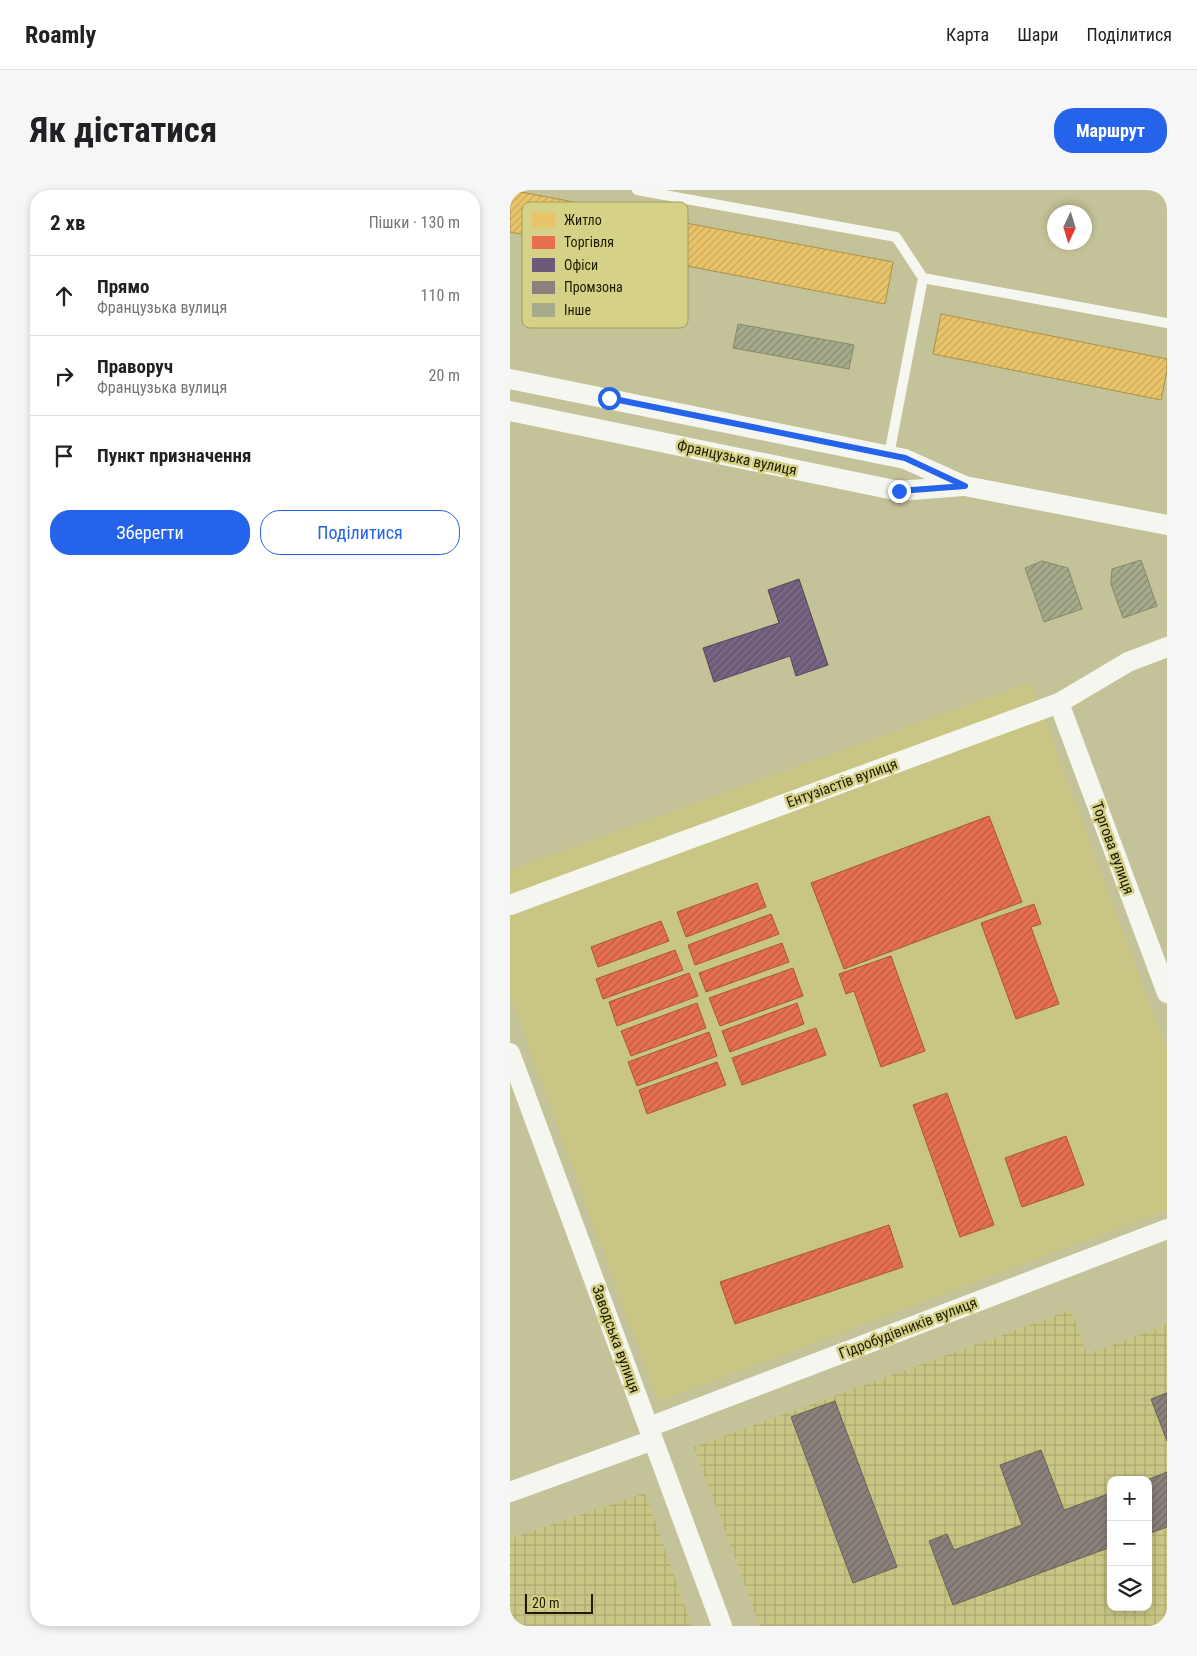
<!DOCTYPE html>
<html lang="uk">
<meta charset="utf-8">
<style>
:root{--surface:#fff;--page:#f6f6f6;--text:#202124;--muted:#757577;--line:#e0e0e0;--accent:#2563eb}
body{margin:0;font-family:"Roboto Condensed",sans-serif;background:var(--page);color:var(--text)}
.controls{position:absolute;right:15px;bottom:15px;display:grid;overflow:hidden;border-radius:10px;box-shadow:0 2px 8px #0003}
.controls button{width:45px;height:45px;display:grid;place-items:center;padding:0;border:0;border-bottom:1px solid var(--line);background:var(--surface);color:var(--text);font:25px sans-serif}
.compass{position:absolute;left:537px;top:15px;width:45px;height:45px;border-radius:50%;background:var(--surface);box-shadow:0 2px 8px #0003;rotate:184deg}
.scale{position:absolute;left:15px;bottom:12px;width:68px;box-sizing:border-box;padding-left:5px;border:2px solid #1d1b00;border-top:0;font-size:14px;line-height:18px;white-space:nowrap;color:#1d1b00;-webkit-text-stroke:4px #d5d287;paint-order:stroke}
.stop{position:absolute;width:15px;height:15px;margin:-11px;border:4px solid #2563eb;border-radius:50%;background:#fff}
.stop.end{background:#2563eb;border-color:#fff;box-shadow:0 1px 5px #0008}
.list{margin:0;padding:0;list-style:none}
h2{display:flex;justify-content:space-between;align-items:center;height:65px;margin:0;padding:0 20px;font-size:21px}
h2 small{font-size:16px;font-weight:400;color:var(--muted)}
.list li{display:grid;grid-template-columns:32px 1fr auto;gap:15px;align-items:center;box-sizing:border-box;height:80px;padding:0 20px;border-top:1px solid var(--line)}
.list b{display:block;font-size:19px;white-space:nowrap}
.list p{margin:0;font-size:16px;white-space:nowrap;color:var(--muted)}
.list em{font-size:16px;font-style:normal;color:var(--muted)}
.actions{display:flex;gap:10px;padding:15px 20px}
.actions a{flex:1;padding:11px 0;border:1px solid var(--accent);border-radius:20px;text-align:center;font-size:18px;color:var(--accent)}
.actions .main{background:var(--accent);color:#fff}
.icon{flex:none;width:28px;height:28px;fill:none;stroke:currentColor;stroke-width:2;stroke-linecap:round;stroke-linejoin:round}
.map{position:relative;flex:none;width:657px;height:1436px;overflow:hidden;border-radius:20px}
header{display:flex;align-items:center;gap:30px;box-sizing:border-box;height:70px;padding:0 25px;background:var(--surface);border-bottom:1px solid var(--line)}
header strong{font-size:24px}
nav{display:flex;gap:28px;margin-inline-start:auto;font-size:18px}
.intro{display:flex;align-items:center;justify-content:space-between;box-sizing:border-box;height:120px;padding:0 30px}
h1{margin:0;font-size:35px}
.button{padding:12px 22px;border-radius:20px;background:var(--accent);color:#fff;font-size:18px;font-weight:700}
main{display:flex;gap:30px;padding:0 30px}
aside{flex:1;background:var(--surface);border-radius:20px;box-shadow:0 2px 8px #0003}
.map>svg:first-child{display:block}
.built{fill:#c9c685}
.industrial{fill:url(#industrial-grid);fill-rule:evenodd}
.homes{fill:url(#homes-hatch);stroke:#ac914a}
.shops{fill:url(#shops-hatch);stroke:#aa5639}
.offices{fill:url(#offices-hatch);stroke:#554655}
.industry{fill:url(#industry-hatch);stroke:#696257}
.building{fill:url(#building-hatch);stroke:#868a6a}
.lines{fill:none;stroke-linecap:round;stroke-linejoin:round}
.service{stroke:#f6f6f0;stroke-width:10}
.minor{stroke:#f6f6f0;stroke-width:20}
.route{stroke:#2563eb;stroke-width:6}
.labels{text-anchor:middle;stroke-width:5;stroke-linejoin:round;paint-order:stroke}
.street-label{font-size:15px;fill:#1d1b00;stroke:#d5d287}
.key{fill:#d5d287;stroke:#9e9b5e;stroke-width:1}
.key-label{font-size:14px;fill:#1d1b00}
</style>
<header>
<strong>Roamly</strong>
<nav><a>Карта</a><a>Шари</a><a>Поділитися</a></nav>
</header>
<div class="intro"><h1>Як дістатися</h1><a class="button">Маршрут</a></div>
<main>
<aside>
<h2>2 хв<small>Пішки · 130 m</small></h2>
<ul class="list">
<li><svg class="icon" aria-label="ahead" viewBox="0 0 24 24"><path d="M12 20V5M6 11l6-6 6 6"/></svg><div><b>Прямо</b><p>Французька вулиця</p></div><em>110 m</em></li>
<li><svg class="icon" aria-label="right" viewBox="0 0 24 24"><path d="M7 20v-9h11M14 6l5 5-5 5"/></svg><div><b>Праворуч</b><p>Французька вулиця</p></div><em>20 m</em></li>
<li><svg class="icon" aria-label="arrive" viewBox="0 0 24 24"><path d="M6 21V4h12l-3 4 3 4H6"/></svg><div><b>Пункт призначення</b></div></li>
</ul>
<div class="actions"><a class="main">Зберегти</a><a>Поділитися</a></div>
</aside>
<div class="map">
<svg width="657" height="1436" viewBox="0 0 657 1436">
<defs>
<pattern id="industrial-grid" width="8" height="8" patternUnits="userSpaceOnUse" patternTransform="scale(1.25)"><rect width="8" height="8" fill="#c9c685"/><path d="M0 4h8M4 0v8" fill="none" stroke="#acaa71"/></pattern>
<pattern id="homes-hatch" width="6" height="6" patternUnits="userSpaceOnUse" patternTransform="scale(1.25)"><rect width="6" height="6" fill="#e9c46a"/><path d="M-1 1l2-2M0 6l6-6M5 7l2-2" fill="none" stroke="#c7a85a"/></pattern>
<pattern id="shops-hatch" width="6" height="6" patternUnits="userSpaceOnUse" patternTransform="scale(1.25)"><rect width="6" height="6" fill="#e76f51"/><path d="M-1 1l2-2M0 6l6-6M5 7l2-2" fill="none" stroke="#bb5a41"/></pattern>
<pattern id="offices-hatch" width="6" height="6" patternUnits="userSpaceOnUse" patternTransform="scale(1.25)"><rect width="6" height="6" fill="#6d597a"/><path d="M-1 1l2-2M0 6l6-6M5 7l2-2" fill="none" stroke="#807288"/></pattern>
<pattern id="industry-hatch" width="6" height="6" patternUnits="userSpaceOnUse" patternTransform="scale(1.25)"><rect width="6" height="6" fill="#8a817c"/><path d="M-1 1l2-2M0 6l6-6M5 7l2-2" fill="none" stroke="#706963"/></pattern>
<pattern id="building-hatch" width="6" height="6" patternUnits="userSpaceOnUse" patternTransform="scale(1.25)"><rect width="6" height="6" fill="#a7ab8c"/><path d="M-1 1l2-2M0 6l6-6M5 7l2-2" fill="none" stroke="#878a70"/></pattern>
</defs>
<rect width="100%" height="100%" fill="#c4c298"/>
<!-- built -->
<path class="built" d="M521 492 657 861V1020L148 1212 0 805V680Z"/>
<!-- industrial -->
<path class="industrial" d="M561 1120 577 1164 657 1135V1436H250L184 1257ZM601 1290H638V1417H601Z
M135 1303 182 1436H0V1349Z"/>
<!-- homes -->
<path class="homes" d="M0 0 383 72 375 114 0 42Z
M431 124 657 169V180L651 210 423 164Z"/>
<!-- shops -->
<path class="shops" d="M479 626 512 712 334 779 301 693Z
M247 693 256 717 176 747 167 722Z
M524 714 531 734 521 737 549 814 506 829 471 733Z
M261 724 269 744 185 775 178 755Z
M151 731 159 751 88 777 81 757Z
M272 753 279 772 196 802 189 783Z
M165 760 173 780 93 809 86 789Z
M381 766 415 861 371 877 344 801 336 804 329 784Z
M283 778 293 806 210 836 199 808Z
M179 783 188 806 107 836 99 812Z
M187 813 196 838 121 866 111 841Z
M287 813 294 834 220 862 212 841Z
M306 838 316 865 232 895 222 868Z
M199 842 207 866 127 896 118 872Z
M207 872 216 895 137 924 129 900Z
M437 903 484 1035 450 1047 403 915Z
M556 946 574 995 512 1017 495 968Z
M379 1035 393 1077 225 1134 210 1092Z"/>
<!-- offices -->
<path class="offices" d="M289 389 318 475 286 486 280 466 204 492 193 458 269 433 258 400Z"/>
<!-- industry -->
<path class="industry" d="M657 1203V1251L641 1209Z
M325 1211 387 1377 343 1393 281 1227Z
M531 1260 554 1320 601 1303V1357L443 1415 419 1351 437 1344 444 1360 512 1335 490 1275Z
M657 1282V1337L638 1344V1290H637Z"/>
<!-- building -->
<path class="building" d="M228 134 344 155 339 179 223 158Z
M631 370 647 416 613 428 601 394 602 379Z
M532 371 558 378 572 419 534 432 515 378Z"/>
<g class="lines">
<!-- service -->
<path class="service" d="M127 0 386 47 413 88
M379 265 413 88 657 133"/>
<!-- minor -->
<path class="minor" d="M0 189 395 269 455 296 657 335
M0 221 389 301 453 296
M549 513 657 803
M0 715 549 513 618 472 657 457
M0 863 212 1436
M139 1237 657 1039
M0 1302 143 1250"/>
</g>
<g class="lines">
<!-- route -->
<path class="route" d="M99 208 395 268 455 296 389 301"/>
</g>
<g class="labels">
<!-- street labels -->
<g class="street-label">
<text transform="translate(227 268) rotate(12)" y="5">Французька вулиця</text>
<text transform="translate(332 593) rotate(-20)" y="5">Ентузіастів вулиця</text>
<text transform="translate(603 658) rotate(70)" y="5">Торгова вулиця</text>
<text transform="translate(398 1138) rotate(-21)" y="5">Гідробудівників вулиця</text>
<text transform="translate(106 1149) rotate(70)" y="5">Заводська вулиця</text>
</g>
</g>
<!-- legend -->
<rect x="12" y="12" width="166" height="126" rx="8" class="key"/>
<rect x="22" y="23" width="23" height="14" fill="#e9c46a"/>
<rect x="22" y="46" width="23" height="13" fill="#e76f51"/>
<rect x="22" y="68" width="23" height="14" fill="#6d597a"/>
<rect x="22" y="91" width="23" height="13" fill="#8a817c"/>
<rect x="22" y="113" width="23" height="14" fill="#a7ab8c"/>
<g class="key-label">
<text x="54" y="35">Житло</text>
<text x="54" y="57">Торгівля</text>
<text x="54" y="80">Офіси</text>
<text x="54" y="102">Промзона</text>
<text x="54" y="125">Інше</text>
</g>
</svg>
<div class="controls">
<button>+</button>
<button>−</button>
<button><svg class="icon" aria-label="layers" viewBox="0 0 24 24"><path d="M12 4l9 5-9 5-9-5zM3 14l9 5 9-5"/></svg></button>
</div>
<svg class="compass" viewBox="-18 -18 36 36"><path d="M0-13l5 13h-10z" fill="#e53935"/><path d="M0 13l5-13h-10z" fill="#757577"/></svg>
<div class="scale">20 m</div>
<div class="stop" style="left:99px;top:208px"></div>
<div class="stop end" style="left:389px;top:301px"></div>
</div>
</main>
